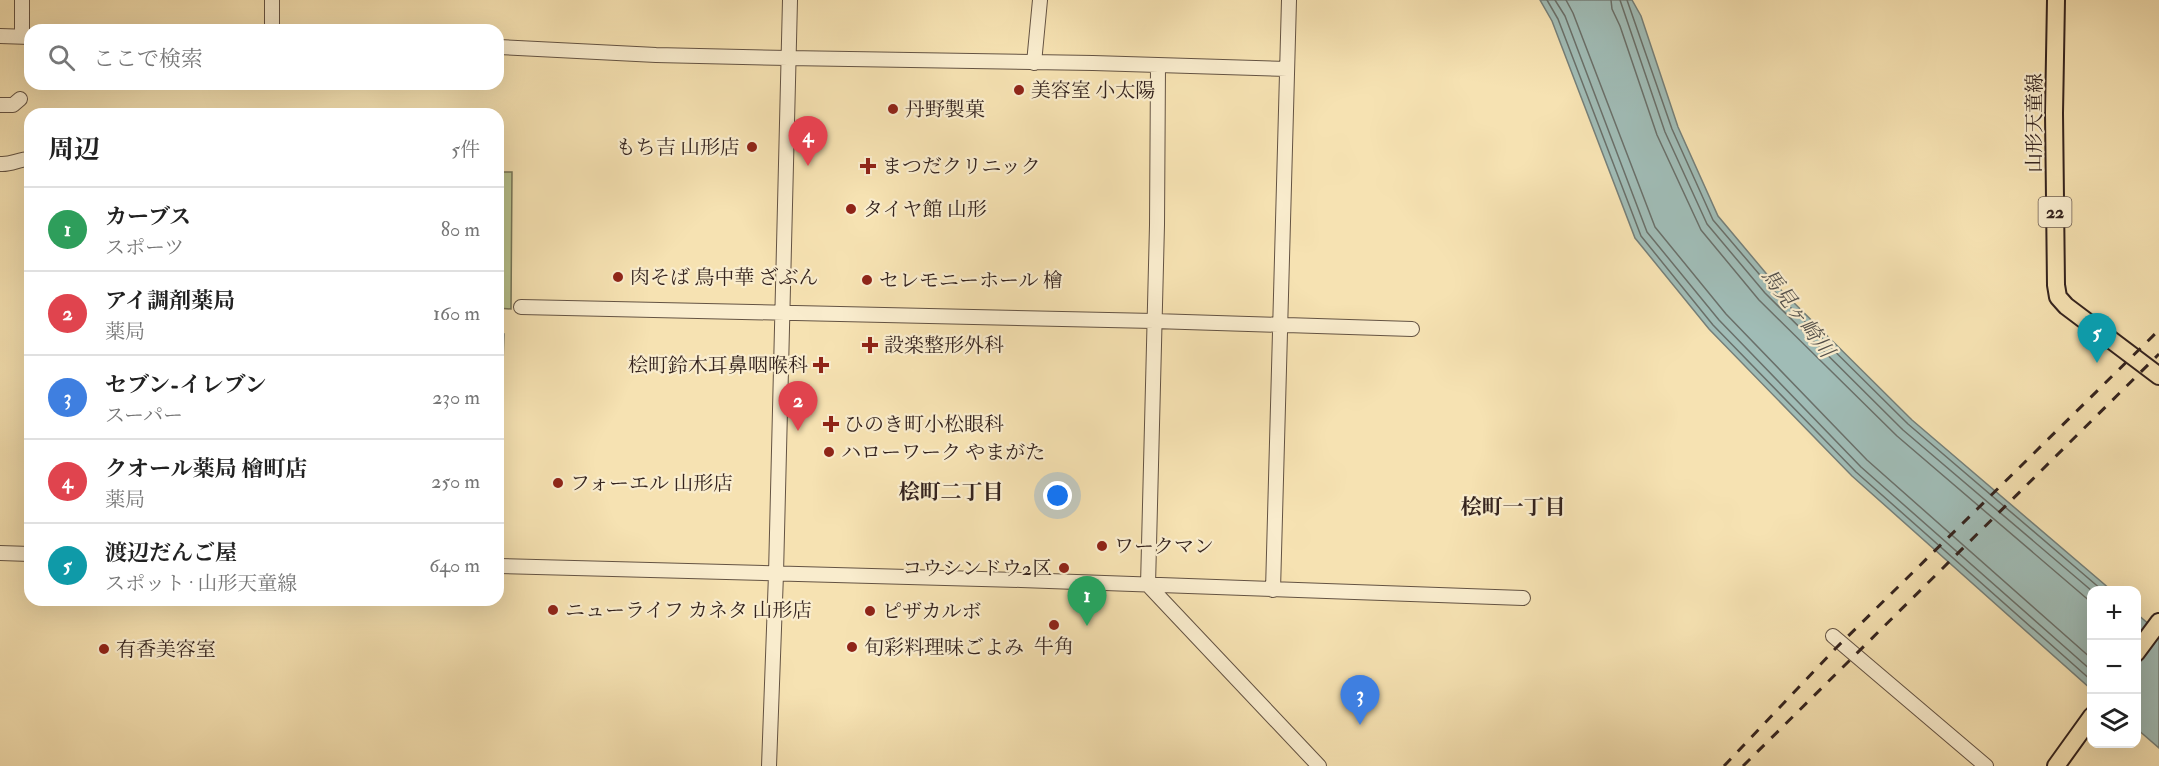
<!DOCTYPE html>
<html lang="ja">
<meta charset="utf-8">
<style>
:root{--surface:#fff;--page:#f2f2f2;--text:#222;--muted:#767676;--line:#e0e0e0;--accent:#d93025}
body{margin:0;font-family:"IM FELL Double Pica","Noto Serif JP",serif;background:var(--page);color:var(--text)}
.controls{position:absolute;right:18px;bottom:18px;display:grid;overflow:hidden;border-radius:12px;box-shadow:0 6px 24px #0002}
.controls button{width:54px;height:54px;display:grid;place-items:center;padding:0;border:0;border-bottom:2px solid var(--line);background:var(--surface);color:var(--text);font:30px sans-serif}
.you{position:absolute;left:1058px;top:496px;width:21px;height:21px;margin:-15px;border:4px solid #fff;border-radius:50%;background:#1a73e8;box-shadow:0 0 0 9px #1a73e833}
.badge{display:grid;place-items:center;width:39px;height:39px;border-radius:50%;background:var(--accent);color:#fff;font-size:20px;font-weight:700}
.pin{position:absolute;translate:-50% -50px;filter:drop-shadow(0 2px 3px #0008)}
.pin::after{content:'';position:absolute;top:32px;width:21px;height:18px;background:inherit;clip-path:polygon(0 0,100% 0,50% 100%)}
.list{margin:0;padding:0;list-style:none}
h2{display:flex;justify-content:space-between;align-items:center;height:78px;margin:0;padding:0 24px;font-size:26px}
h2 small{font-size:20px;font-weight:400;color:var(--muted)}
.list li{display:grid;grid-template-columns:39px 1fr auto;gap:18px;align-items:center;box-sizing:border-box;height:84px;padding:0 24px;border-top:2px solid var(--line)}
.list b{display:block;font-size:22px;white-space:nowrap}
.list p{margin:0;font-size:20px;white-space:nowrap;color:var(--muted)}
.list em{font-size:20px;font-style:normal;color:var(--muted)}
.icon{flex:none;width:33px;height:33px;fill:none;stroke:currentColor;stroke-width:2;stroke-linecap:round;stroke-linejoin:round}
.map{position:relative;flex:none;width:2159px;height:766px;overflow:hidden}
.search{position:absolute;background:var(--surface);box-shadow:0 6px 24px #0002;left:24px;top:24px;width:480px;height:66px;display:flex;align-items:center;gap:15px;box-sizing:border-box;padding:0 21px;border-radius:18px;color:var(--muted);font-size:22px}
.panel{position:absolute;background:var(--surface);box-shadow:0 6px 24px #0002;left:24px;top:108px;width:480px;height:498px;border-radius:18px}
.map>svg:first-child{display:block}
.green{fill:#bac48e;stroke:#777456;stroke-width:1.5}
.water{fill:#a0bcb6;stroke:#757f79;stroke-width:1.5}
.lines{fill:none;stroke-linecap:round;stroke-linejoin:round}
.shore{stroke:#6a706a;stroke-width:1.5}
.minor-casing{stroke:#645343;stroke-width:16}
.major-casing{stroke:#34231e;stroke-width:20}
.minor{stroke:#f9eccd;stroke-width:14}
.major{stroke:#f6e2b2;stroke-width:16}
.rail{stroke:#34231e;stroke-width:3;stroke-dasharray:10 10;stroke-linecap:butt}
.poi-dot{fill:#8f2418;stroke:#f9eccd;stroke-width:2}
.labels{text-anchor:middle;stroke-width:4.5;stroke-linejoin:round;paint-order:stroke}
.shield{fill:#f9eccd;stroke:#6f5f52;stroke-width:1.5}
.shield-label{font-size:18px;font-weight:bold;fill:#34231e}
.poi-label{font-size:20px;fill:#34231e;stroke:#f9eccd;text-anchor:start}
.street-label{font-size:20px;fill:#34231e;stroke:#f9eccd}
.water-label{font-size:21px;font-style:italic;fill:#54514c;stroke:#f9eccd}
.neighbourhood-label{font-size:21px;font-weight:bold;fill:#34231e;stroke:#f9eccd}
</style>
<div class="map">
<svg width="2159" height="766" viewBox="0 0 2159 766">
<rect width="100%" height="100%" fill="#f6e2b2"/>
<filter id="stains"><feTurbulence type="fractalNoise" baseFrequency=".00333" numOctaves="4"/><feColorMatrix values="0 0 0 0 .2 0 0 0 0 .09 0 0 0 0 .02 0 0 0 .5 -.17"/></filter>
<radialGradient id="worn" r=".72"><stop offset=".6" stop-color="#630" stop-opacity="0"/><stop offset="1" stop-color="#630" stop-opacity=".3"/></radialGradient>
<!-- green -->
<path class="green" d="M498 172H512L511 309 498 308Z"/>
<!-- water -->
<path class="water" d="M1540 0H1632L1641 16 1678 127 1718 216 1775 284 1912 420 2111 590H2092L2091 689 1852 476 1709 329 1635 238 1552 21Z
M498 334H504L503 364H498Z
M2136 613 2159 633V748L2137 729Z"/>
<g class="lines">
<!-- shore -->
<path class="shore" d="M1547 0 1558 19 1641 236 1713 325 1856 472 2092 681
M1555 0 1565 16 1647 232 1719 320 1861 467 2092 671
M1566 0 1573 13 1655 227 1726 314 1867 460 2092 659
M1611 0 1612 9 1620 26 1657 135 1701 230 1759 300 1897 436 2092 603
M1620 0 1665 132 1707 224 1765 293 1903 430 2092 591
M1627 0 1672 129 1713 220 1771 288 1908 424 2102 590"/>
<defs>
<path id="minor" d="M272 0V30
M0 36 30 37
M22 36V0
M498 47 656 55 788 58 1093 63 1287 69
M1034 63 1040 0
M1158 66 1157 225 1148 585 1319 766
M0 105H13L20 99
M0 164C12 165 18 159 30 159
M521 307 1154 321 1412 329
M0 553 30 554
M498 566 1021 580 1523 598
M1273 590 1289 0
M1833 636 1986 766
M769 766 776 574 790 0"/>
<path id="major" d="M2056 0 2054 113 2056 285 2058 297 2066 306 2159 376
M2136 653 2159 622
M2056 766 2092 716"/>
</defs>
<!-- minor casing -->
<use href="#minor" class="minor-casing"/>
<!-- major casing -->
<use href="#major" class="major-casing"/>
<!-- minor -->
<use href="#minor" class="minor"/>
<!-- major -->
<use href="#major" class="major"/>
<!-- rail -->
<path class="rail" d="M1724 766 1835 649 2159 330
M1743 766 2159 354"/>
</g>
<!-- markers -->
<g class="poi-dot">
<circle cx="1019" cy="90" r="6"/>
<circle cx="893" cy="109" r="6"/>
<circle cx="752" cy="147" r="6"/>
<path d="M865 157h6v6h6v6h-6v6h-6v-6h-6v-6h6z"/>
<circle cx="851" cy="209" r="6"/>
<circle cx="618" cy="277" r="6"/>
<circle cx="867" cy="280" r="6"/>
<path d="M867 336h6v6h6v6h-6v6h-6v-6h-6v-6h6z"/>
<path d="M818 356h6v6h6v6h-6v6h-6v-6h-6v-6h6z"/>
<path d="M828 415h6v6h6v6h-6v6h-6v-6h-6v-6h6z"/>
<circle cx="829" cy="452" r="6"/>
<circle cx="558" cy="483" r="6"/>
<circle cx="1102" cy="546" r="6"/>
<circle cx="1064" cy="568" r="6"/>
<circle cx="553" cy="610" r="6"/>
<circle cx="870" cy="611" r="6"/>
<circle cx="1054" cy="625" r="6"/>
<circle cx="852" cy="647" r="6"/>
<circle cx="104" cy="649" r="6"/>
</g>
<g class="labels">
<!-- shield labels -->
<rect class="shield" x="2038.5" y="197" width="33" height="30" rx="4.5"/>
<g class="shield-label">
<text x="2055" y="218">22</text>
</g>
<!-- poi labels -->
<g class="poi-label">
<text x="1031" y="97">美容室 小太陽</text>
<text x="905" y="116">丹野製菓</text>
<text x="740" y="154" text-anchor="end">もち吉 山形店</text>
<text x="882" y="173">まつだクリニック</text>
<text x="863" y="216">タイヤ館 山形</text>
<text x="630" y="284">肉そば 鳥中華 ざぶん</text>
<text x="879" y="287">セレモニーホール 檜</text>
<text x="884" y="352">設楽整形外科</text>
<text x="808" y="372" text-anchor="end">桧町鈴木耳鼻咽喉科</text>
<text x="844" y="431">ひのき町小松眼科</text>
<text x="841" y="459">ハローワーク やまがた</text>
<text x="570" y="490">フォーエル 山形店</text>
<text x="1114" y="553">ワークマン</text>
<text x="1052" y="575" text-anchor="end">コウシンドウ2区</text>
<text x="565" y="617">ニューライフ カネタ 山形店</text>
<text x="882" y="618">ピザカルボ</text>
<text x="1054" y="653" text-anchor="middle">牛角</text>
<text x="864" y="654">旬彩料理味ごよみ</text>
<text x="116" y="656">有香美容室</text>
</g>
<!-- street labels -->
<g class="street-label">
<text transform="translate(2034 123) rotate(-90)" y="7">山形天童線</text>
</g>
<!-- water labels -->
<g class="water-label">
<text transform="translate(1798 313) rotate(53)" y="7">馬見ヶ崎川</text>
</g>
<!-- neighbourhood labels -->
<g class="neighbourhood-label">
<text x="951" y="499">桧町二丁目</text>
<text x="1513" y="514">桧町一丁目</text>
</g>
</g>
<rect width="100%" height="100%" filter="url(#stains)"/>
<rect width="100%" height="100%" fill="url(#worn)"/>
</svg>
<div class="controls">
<button>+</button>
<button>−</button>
<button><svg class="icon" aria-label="layers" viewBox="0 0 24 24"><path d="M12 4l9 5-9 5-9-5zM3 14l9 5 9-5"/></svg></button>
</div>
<div class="you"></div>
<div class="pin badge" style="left:1087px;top:626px;background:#2e9e5b">1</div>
<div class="pin badge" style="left:798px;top:431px;background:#e0444e">2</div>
<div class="pin badge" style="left:1360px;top:725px;background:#3f7fe0">3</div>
<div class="pin badge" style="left:808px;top:166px;background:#e0444e">4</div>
<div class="pin badge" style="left:2097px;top:363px;background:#0f9aa8">5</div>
<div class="search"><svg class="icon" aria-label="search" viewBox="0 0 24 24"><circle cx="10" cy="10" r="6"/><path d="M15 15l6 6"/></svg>ここで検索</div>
<section class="panel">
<h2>周辺<small>5件</small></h2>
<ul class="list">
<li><span class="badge" style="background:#2e9e5b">1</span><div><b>カーブス</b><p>スポーツ</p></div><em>80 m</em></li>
<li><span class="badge" style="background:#e0444e">2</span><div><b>アイ調剤薬局</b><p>薬局</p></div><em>160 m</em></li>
<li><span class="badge" style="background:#3f7fe0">3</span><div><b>セブン-イレブン</b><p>スーパー</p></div><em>230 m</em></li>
<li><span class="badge" style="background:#e0444e">4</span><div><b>クオール薬局 檜町店</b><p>薬局</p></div><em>250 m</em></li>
<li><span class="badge" style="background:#0f9aa8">5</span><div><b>渡辺だんご屋</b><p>スポット · 山形天童線</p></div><em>640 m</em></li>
</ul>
</section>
</div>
